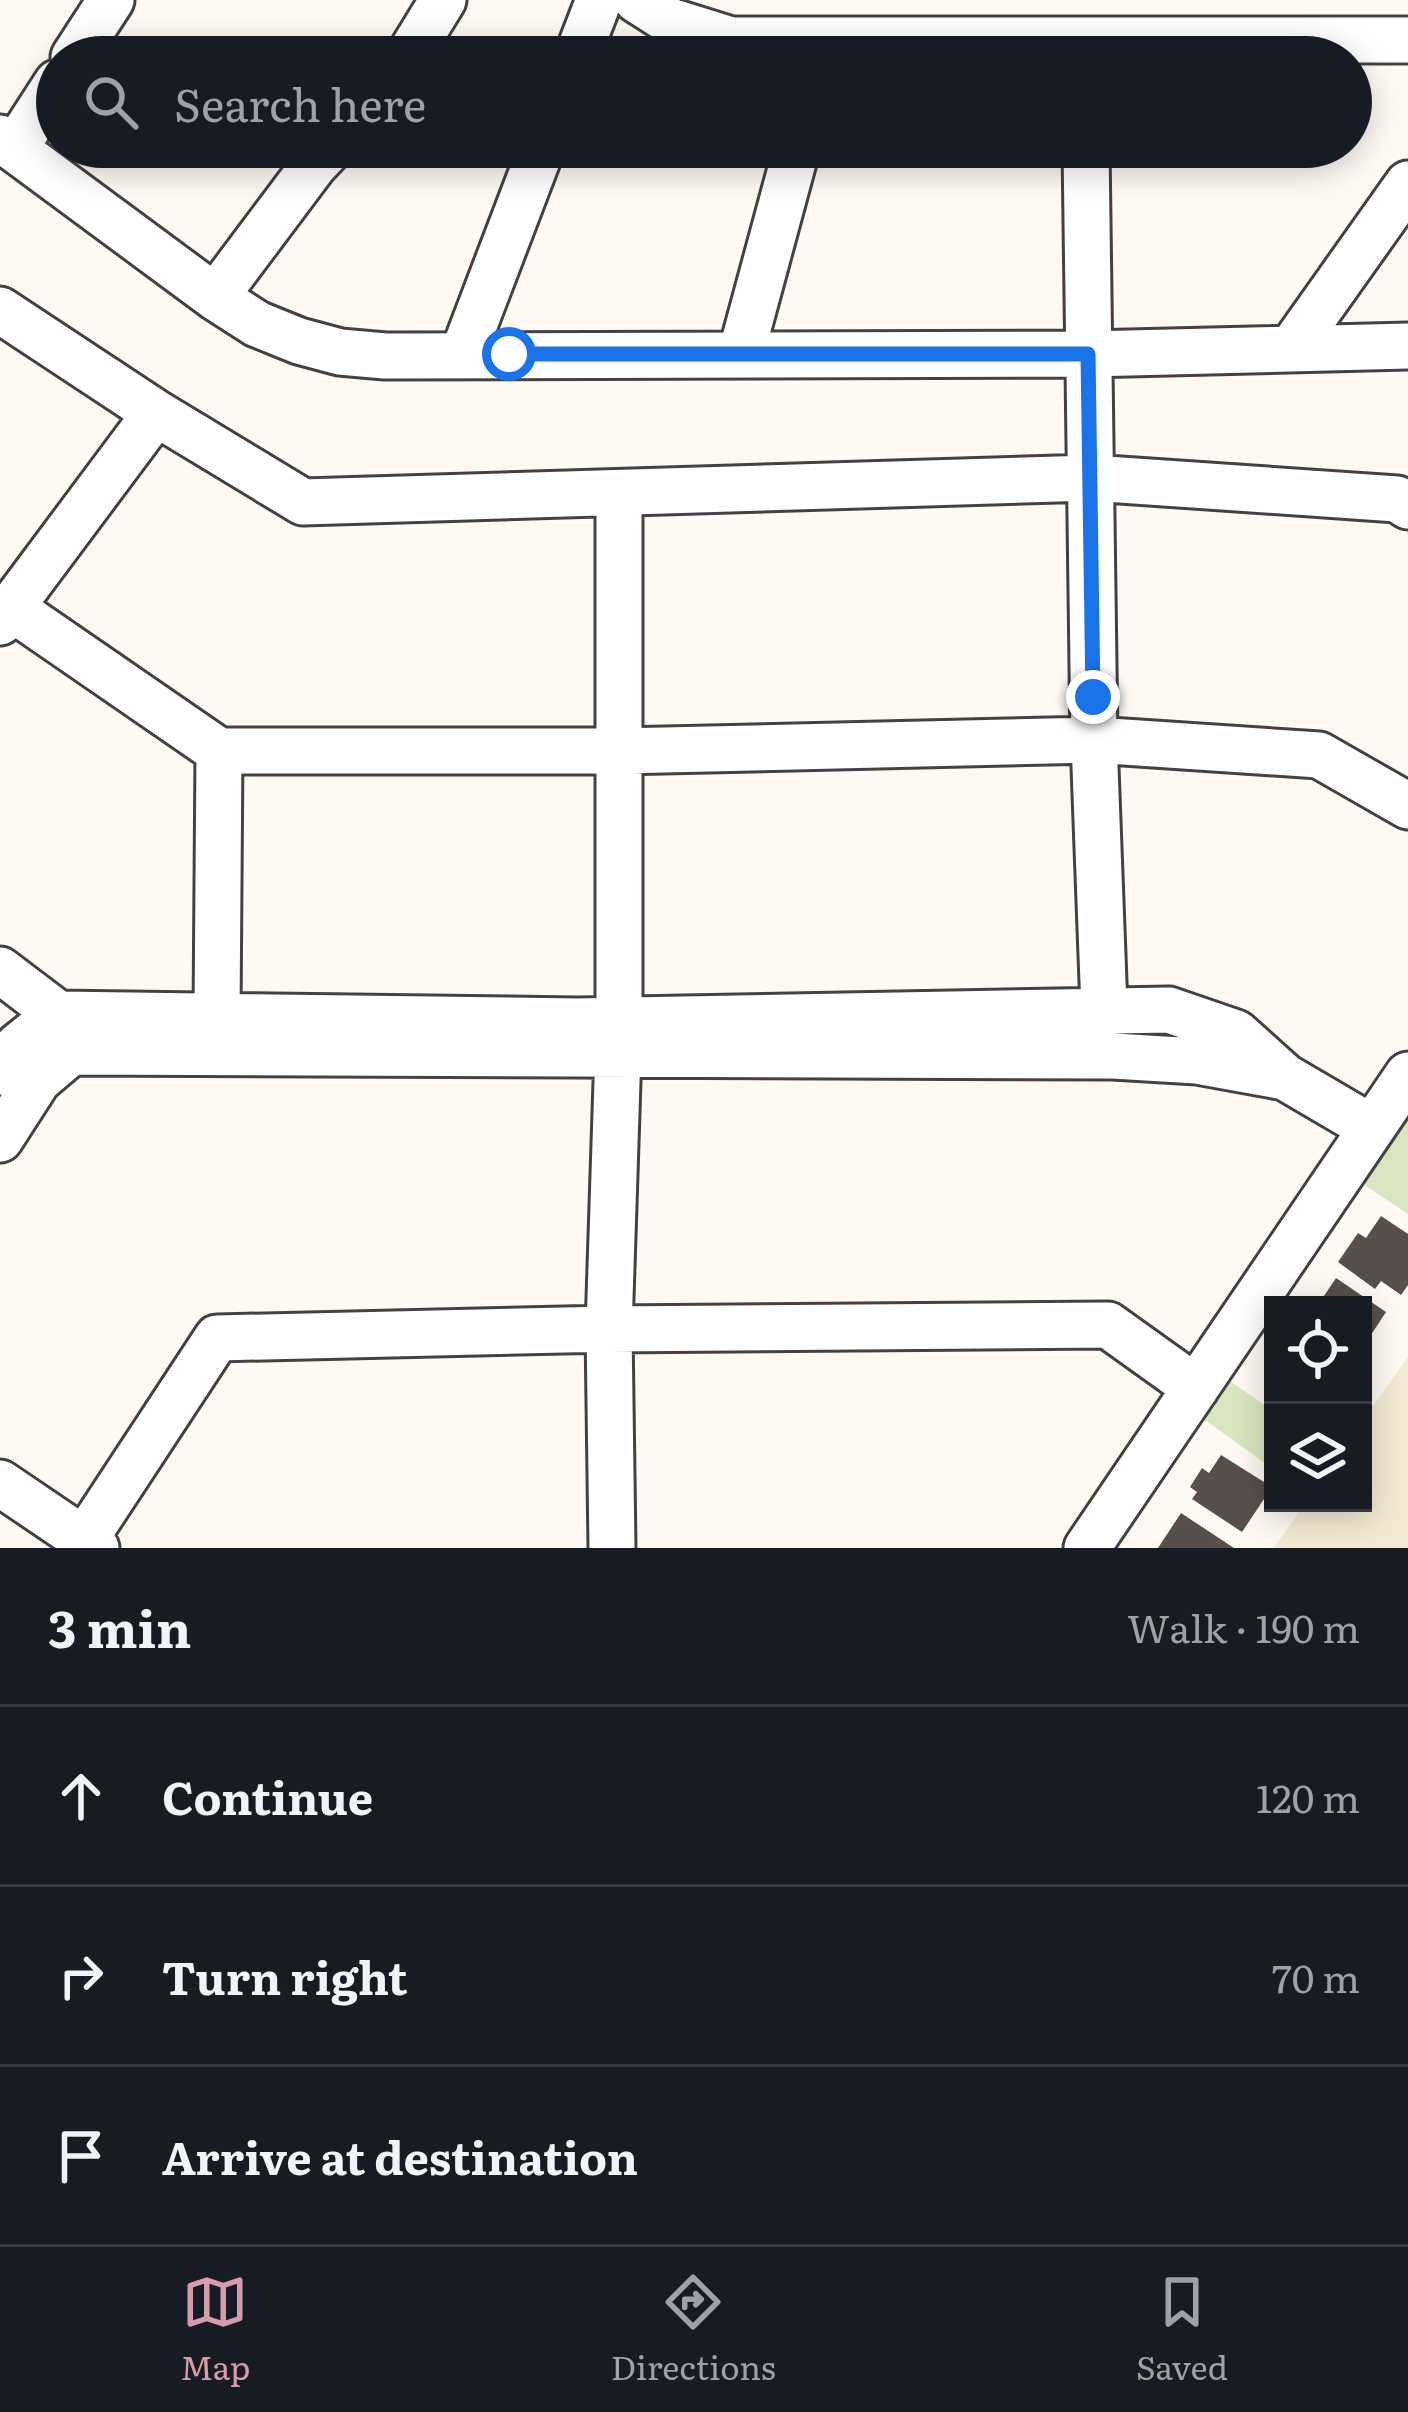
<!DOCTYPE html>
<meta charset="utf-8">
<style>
:root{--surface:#171b24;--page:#242831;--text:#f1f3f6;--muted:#9ea1a6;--line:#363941;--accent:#d59dab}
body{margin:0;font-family:Literata,serif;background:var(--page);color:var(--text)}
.controls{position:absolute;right:36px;bottom:36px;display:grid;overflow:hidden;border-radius:0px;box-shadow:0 6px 30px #0003}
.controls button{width:108px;height:108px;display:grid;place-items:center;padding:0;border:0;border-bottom:3px solid var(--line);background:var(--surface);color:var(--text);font:60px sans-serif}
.stop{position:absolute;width:36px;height:36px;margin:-27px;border:9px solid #1a73e8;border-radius:50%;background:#fff}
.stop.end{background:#1a73e8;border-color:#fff;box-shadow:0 3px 12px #0008}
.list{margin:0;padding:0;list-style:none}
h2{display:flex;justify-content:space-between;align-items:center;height:156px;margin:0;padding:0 48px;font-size:51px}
h2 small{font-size:39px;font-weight:400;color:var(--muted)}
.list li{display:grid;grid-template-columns:78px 1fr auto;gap:36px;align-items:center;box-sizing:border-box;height:180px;padding:0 48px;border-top:3px solid var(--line)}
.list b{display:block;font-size:45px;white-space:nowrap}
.list em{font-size:39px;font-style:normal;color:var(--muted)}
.icon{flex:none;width:66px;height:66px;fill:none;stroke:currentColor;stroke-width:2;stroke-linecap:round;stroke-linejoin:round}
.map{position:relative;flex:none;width:1408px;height:1548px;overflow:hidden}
.search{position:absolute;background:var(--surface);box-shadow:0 6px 30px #0003;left:36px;right:36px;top:36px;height:132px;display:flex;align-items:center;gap:30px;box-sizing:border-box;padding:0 42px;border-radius:66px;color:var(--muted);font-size:45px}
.sheet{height:696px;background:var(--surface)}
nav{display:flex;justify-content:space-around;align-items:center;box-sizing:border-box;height:168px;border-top:3px solid var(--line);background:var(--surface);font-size:33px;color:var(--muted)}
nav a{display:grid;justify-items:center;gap:6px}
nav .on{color:var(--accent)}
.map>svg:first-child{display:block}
.farmland{fill:#f2ead4}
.green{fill:#d9e5bf}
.building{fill:#574f4c}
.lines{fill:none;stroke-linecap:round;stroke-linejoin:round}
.minor-casing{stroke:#424242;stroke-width:51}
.minor{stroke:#fff;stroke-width:45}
.route{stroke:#1a73e8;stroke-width:15}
</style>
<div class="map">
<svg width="1408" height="1548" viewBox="0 0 1408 1548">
<rect width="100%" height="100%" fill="#fef9f2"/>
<!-- farmland -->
<path class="farmland" d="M1408 1357V1548H1274L1305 1503H1363V1420Z"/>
<!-- green -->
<path class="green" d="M1408 1107V1214L1360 1182Z
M1227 1379 1273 1411V1469L1201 1417Z"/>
<!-- building -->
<path class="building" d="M1381 1216 1408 1234V1285L1401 1295 1381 1281 1375 1289 1338 1262 1358 1233 1366 1238Z
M1336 1278 1386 1312 1363 1347V1305H1318Z
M1221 1455 1272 1487 1242 1532 1192 1499 1197 1492 1190 1487 1202 1468 1209 1473Z
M1181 1513 1234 1548H1158Z"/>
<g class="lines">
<defs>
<path id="minor" d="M637 0 670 21 731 40H1408
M74 57 111 0
M408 57 443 0
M577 57 599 0
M0 138 215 297 257 324 299 341 340 352 385 356 1088 354 1408 346
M1086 147 1094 740 1319 755 1408 806
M15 148 57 83
M215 297 314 165 331 147
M0 310 156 413 303 502 1091 478 1397 499 1408 506
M1291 349 1408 184
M463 354 542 147
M741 354 797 147
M10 607 219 751H619L1094 740 1104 1009
M0 622 156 413
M0 970 58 1014
M217 1016 219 751
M0 1072 18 1046 58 1014 577 1021 1169 1010 1236 1033 1285 1077 1372 1128
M0 1139 38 1080 71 1052 1113 1056 1197 1061 1285 1077
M0 1483 96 1548
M79 1548 217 1338 609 1329 1108 1325 1196 1388
M612 1548 609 1329 619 1020V493
M1087 1548 1408 1075"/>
</defs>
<!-- minor casing -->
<use href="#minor" class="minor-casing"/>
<!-- minor -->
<use href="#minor" class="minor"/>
</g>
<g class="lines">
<!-- route -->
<path class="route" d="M509 354H1088L1093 697"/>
</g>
</svg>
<div class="controls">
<button><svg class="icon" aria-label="locate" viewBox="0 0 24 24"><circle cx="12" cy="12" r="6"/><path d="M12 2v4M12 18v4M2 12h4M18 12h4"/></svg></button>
<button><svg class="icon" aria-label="layers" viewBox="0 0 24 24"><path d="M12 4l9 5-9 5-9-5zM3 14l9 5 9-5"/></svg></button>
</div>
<div class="stop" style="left:509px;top:354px"></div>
<div class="stop end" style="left:1093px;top:697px"></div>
<div class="search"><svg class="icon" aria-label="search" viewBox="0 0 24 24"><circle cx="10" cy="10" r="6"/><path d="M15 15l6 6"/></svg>Search here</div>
</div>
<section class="sheet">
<h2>3 min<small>Walk · 190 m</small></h2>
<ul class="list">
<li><svg class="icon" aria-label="ahead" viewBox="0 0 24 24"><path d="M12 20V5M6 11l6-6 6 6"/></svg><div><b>Continue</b></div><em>120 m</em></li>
<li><svg class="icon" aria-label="right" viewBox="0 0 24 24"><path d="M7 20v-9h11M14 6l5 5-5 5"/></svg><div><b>Turn right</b></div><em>70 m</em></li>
<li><svg class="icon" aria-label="arrive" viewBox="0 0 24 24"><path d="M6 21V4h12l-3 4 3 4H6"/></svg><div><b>Arrive at destination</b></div></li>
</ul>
</section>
<nav>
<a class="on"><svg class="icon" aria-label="map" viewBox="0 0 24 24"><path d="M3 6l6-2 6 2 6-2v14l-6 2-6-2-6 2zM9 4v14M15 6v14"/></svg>Map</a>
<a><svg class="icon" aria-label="directions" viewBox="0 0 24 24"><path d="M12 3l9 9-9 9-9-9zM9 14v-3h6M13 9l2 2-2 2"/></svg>Directions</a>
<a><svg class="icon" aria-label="saved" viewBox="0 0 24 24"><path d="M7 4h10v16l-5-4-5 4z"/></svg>Saved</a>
</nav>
